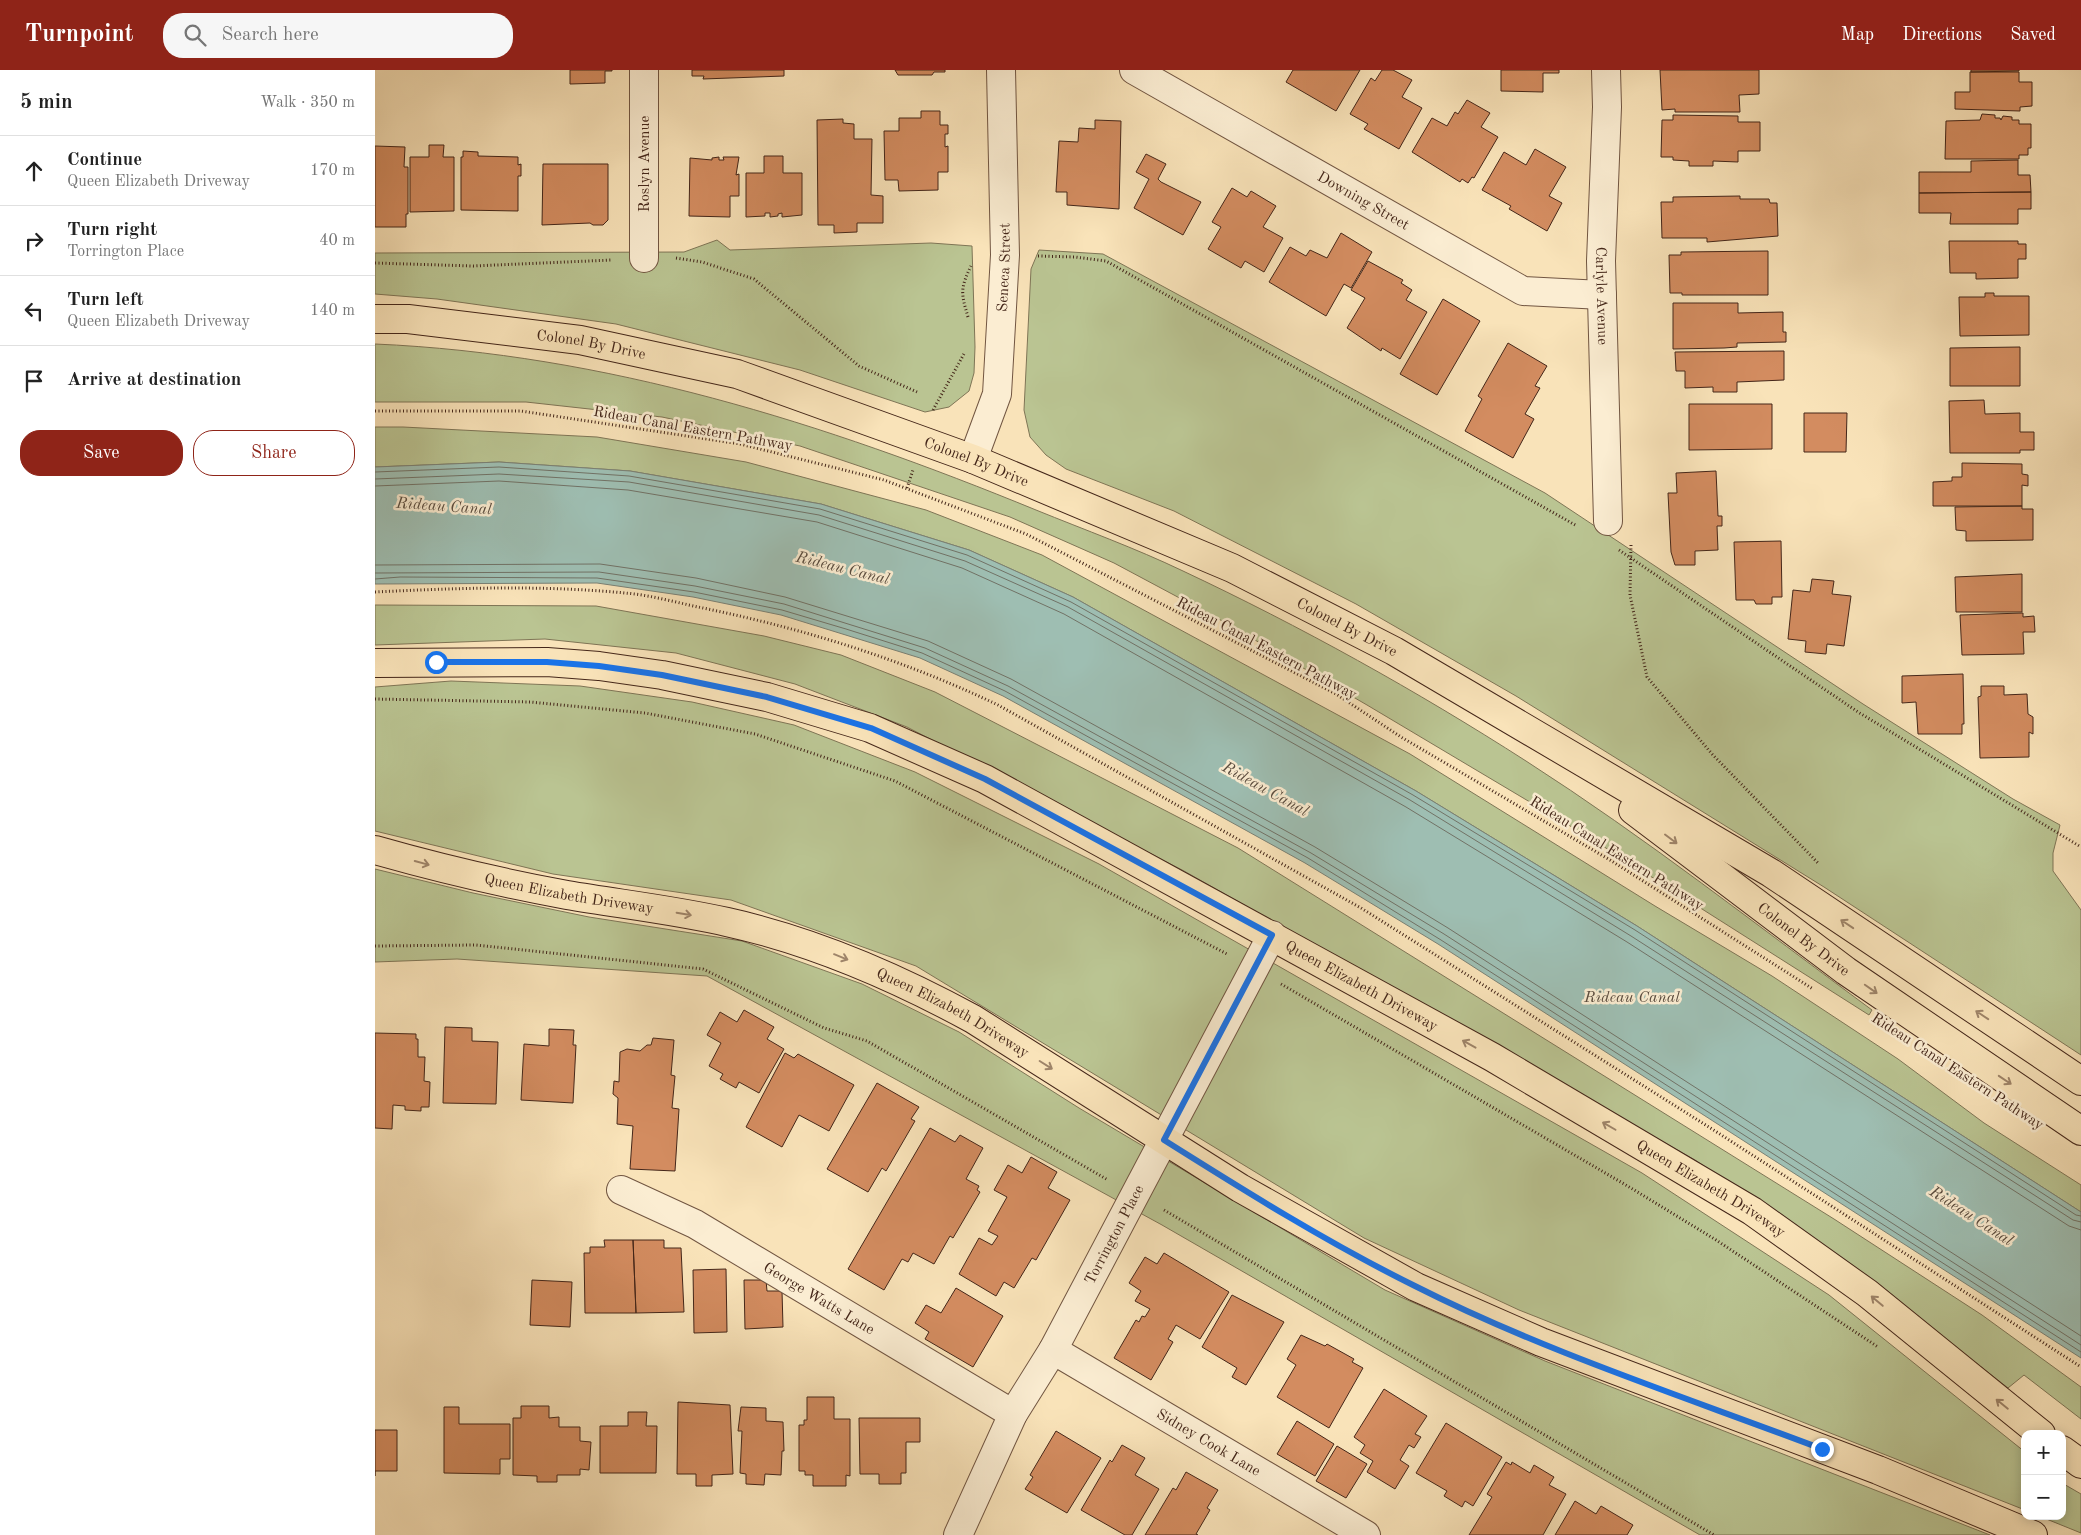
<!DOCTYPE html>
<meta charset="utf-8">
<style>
:root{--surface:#fff;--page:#f6f6f6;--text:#222;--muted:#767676;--line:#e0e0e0;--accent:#8f2418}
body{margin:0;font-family:"Old Standard TT",serif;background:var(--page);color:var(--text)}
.controls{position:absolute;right:15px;bottom:15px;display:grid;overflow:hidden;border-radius:10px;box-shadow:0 2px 12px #0003}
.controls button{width:45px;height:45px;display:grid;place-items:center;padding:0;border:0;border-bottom:1px solid var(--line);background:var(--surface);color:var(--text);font:25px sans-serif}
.stop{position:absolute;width:15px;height:15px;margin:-11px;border:4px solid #1a73e8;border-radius:50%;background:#fff}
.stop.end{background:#1a73e8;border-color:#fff;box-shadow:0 1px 5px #0008}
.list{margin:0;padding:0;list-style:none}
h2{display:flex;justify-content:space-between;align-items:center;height:65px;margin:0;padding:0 20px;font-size:21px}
h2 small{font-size:16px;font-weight:400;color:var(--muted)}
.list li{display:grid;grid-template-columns:32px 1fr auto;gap:15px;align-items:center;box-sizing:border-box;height:70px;padding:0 20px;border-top:1px solid var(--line)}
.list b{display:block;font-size:19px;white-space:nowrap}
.list p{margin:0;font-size:16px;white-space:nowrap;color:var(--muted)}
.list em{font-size:16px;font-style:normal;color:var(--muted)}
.actions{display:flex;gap:10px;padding:15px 20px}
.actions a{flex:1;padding:11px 0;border:1px solid var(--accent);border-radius:20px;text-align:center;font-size:18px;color:var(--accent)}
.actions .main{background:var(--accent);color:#fff}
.icon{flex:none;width:28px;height:28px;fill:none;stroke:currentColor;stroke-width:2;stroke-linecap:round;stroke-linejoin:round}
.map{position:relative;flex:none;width:1706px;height:1465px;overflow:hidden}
header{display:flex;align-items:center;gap:30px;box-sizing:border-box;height:70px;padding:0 25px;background:var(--accent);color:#fff}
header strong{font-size:24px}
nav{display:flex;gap:28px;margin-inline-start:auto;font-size:18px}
.search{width:350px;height:45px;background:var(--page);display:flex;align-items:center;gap:12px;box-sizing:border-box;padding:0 18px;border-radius:20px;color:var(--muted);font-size:19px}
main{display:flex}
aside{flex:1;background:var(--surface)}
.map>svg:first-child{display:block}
.green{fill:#bac492;stroke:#7f7556}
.water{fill:#9ebeb2;stroke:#7a8175}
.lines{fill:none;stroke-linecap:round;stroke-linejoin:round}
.shore{stroke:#717266;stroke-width:1}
.building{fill:#d38c60;stroke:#442619}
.minor-casing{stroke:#715541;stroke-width:30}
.major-casing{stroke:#442619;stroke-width:30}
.path{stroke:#442619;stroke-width:3;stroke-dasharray:1 2.5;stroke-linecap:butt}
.minor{stroke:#fbedd2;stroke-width:28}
.major{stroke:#f9e3b9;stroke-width:28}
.oneway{stroke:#9e8469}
.route{stroke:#1a73e8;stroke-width:6}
.labels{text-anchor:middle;stroke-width:5;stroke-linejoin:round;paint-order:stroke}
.street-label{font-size:15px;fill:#442619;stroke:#fbedd2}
.water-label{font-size:16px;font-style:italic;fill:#5a4c3f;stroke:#fbedd2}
</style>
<header>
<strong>Turnpoint</strong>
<div class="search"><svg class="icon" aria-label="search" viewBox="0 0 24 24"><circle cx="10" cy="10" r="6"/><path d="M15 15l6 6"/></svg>Search here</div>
<nav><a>Map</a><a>Directions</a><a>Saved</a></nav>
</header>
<main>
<aside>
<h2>5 min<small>Walk · 350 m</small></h2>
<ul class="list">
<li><svg class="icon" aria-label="ahead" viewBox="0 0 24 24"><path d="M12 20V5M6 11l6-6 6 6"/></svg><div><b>Continue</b><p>Queen Elizabeth Driveway</p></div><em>170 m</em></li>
<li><svg class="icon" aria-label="right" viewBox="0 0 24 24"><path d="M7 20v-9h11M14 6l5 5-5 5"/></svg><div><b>Turn right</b><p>Torrington Place</p></div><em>40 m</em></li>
<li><svg class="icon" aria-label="left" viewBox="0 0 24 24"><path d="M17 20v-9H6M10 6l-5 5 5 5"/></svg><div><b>Turn left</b><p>Queen Elizabeth Driveway</p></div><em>140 m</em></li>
<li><svg class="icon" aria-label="arrive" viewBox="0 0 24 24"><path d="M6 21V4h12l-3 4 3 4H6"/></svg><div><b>Arrive at destination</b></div></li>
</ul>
<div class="actions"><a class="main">Save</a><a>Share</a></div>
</aside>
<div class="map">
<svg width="1706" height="1465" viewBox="0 0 1706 1465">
<rect width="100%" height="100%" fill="#f9e3b9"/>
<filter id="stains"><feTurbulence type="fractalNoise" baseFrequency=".004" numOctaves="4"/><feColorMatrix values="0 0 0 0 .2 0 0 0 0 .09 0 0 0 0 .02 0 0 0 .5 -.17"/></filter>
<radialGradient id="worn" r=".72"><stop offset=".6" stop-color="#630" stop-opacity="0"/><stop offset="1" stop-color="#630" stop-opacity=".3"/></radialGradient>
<!-- green -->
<path class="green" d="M342 170 355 180 556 173 597 176 600 277 599 303 594 321 574 337 550 342 425 300 241 254 62 229 0 224V183L309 182Z
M664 180 728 184 1170 423 1488 634 1638 729 1685 755 1678 783V801L1706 840V985L1449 817 1141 626 981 534 799 441 691 399 671 385 655 367 649 340 656 199Z
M0 274C231 284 449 353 661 440 710 460 760 478 808 501 925 556 1042 621 1151 691 1271 768 1383 856 1497 940L1494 945 1212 766 992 635 842 548 739 493 635 447 425 376 287 347 151 332H0Z
M0 357H28L222 367 371 392 551 440 667 485 1035 684 1280 836 1397 906 1523 989 1609 1053 1706 1115V1142L1262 856 1041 721 698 527 594 480 446 434 255 401 124 392 0 397Z
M0 535 221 536 389 566 466 585 560 622 863 778 1459 1149 1607 1245 1706 1317V1349L1649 1305 1633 1318 1468 1189 1320 1090 809 801 532 657 420 614 301 583 170 569 0 575Z
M76 611 205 616 317 632 419 655 540 702 724 794 1267 1103 1454 1225 1650 1382V1440L1144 1240 989 1168 541 896 356 830 178 804 0 761V617Z
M0 799 98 823 214 847 367 871 487 914 584 962 704 1038 1010 1220 1170 1291 1615 1465H1325L787 1155 332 906 82 889 0 892Z
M1687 1413 1706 1424V1463L1664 1446H1687Z"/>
<!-- water -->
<path class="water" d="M124 392 255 401 446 434 594 480 698 527 1041 721 1262 856 1706 1142V1288L1063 874 930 793 628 626 545 588 406 545 318 527 222 513 0 514V397Z"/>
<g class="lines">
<!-- shore -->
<path class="shore" d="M0 402 124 397 254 406 445 439 592 485 696 532 1038 725 1260 860 1701 1145 1706 1146
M0 409 124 404 254 412 444 445 590 491 693 537 1035 730 1256 866 1698 1150 1706 1152
M0 416 124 411 253 420 442 452 587 498 689 544 1031 737 1252 872 1694 1156 1706 1160
M0 495 225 494 321 508 410 527 553 571 636 609 940 777 1073 858 1706 1266
M0 503 224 502 320 516 409 534 550 578 633 616 936 783 1069 864 1706 1275
M0 509 25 507 222 508 319 522 407 540 471 559 547 583 630 621 933 788 1066 870 1706 1282"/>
</g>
<!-- building -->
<path class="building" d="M195 0H237V1H230V13L195 14Z
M317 0H409V6L328 9 329 6H317Z
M520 0H570V2H559L557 5H523Z
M918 0H985L961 41 911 12Z
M1007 0H1018L1037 10 1027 27 1047 38 1024 79 989 59 993 54 975 44 996 8 1000 11Z
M1126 0H1184V3H1168V22L1126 21Z
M1285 0H1384V24L1364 25 1365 42H1300V39L1287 40Z
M1596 0H1644V1L1596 2Z
M1595 2H1644V12H1657V36L1645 37V41L1580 39V22H1595Z
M1092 30 1115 43 1106 57 1123 67 1099 108 1097 107 1093 113 1087 109 1085 112 1037 82 1057 48 1072 56 1080 42 1083 44Z
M546 41H565V55H573V64H570V77L573 76V102H563V120L524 121 523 110H510L509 61H524V48H546Z
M1607 44 1620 45V48H1625L1626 50 1628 46 1637 47V50H1644V54H1656V78H1653V85H1644V89H1570L1571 51 1605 50Z
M1298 45 1363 46V52H1385V81H1363V92L1338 91V96H1314V91L1298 90V87H1286L1287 50H1298Z
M468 49V53L479 54V69H497L496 125 508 126V153H482V162L459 163V155H443L442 50Z
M720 50 746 51 744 139 692 135V122H681L684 71 703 72 704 58 720 59Z
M54 75H69L68 87H79V141L35 142V87H54Z
M0 76 30 77 29 97H33V144H31V157H0Z
M1160 79 1191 97 1174 126 1187 133 1172 161 1134 139 1136 136 1107 120 1129 82 1151 95Z
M88 81 103 82V86L143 87V95L146 94V106H143V141L86 140V87H88Z
M771 84 791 94 783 109 786 112 826 132 808 165 759 138 774 109 761 102Z
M389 86H408V103H427V145L407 147V143L403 144V146L395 147V143H390V146L371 147V103H389Z
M344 87V90H349L348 87H364L361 105 364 104V126H355V147L314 146 315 88 337 90V88Z
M1643 90V105H1655L1656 122 1544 123V102H1596V91Z
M168 94H233V150L228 155H218L215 153 167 155Z
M857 118 872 127 876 121 901 136 888 157 908 168 889 202 870 191 866 198 833 179 846 157 837 152Z
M1656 122V139H1643V154H1575L1576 143H1544V123Z
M1365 126V129H1394L1395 133H1402L1403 166 1332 172V168H1287L1286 132H1298V127Z
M966 163 997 182 976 218 969 214 951 246 894 212 915 177 931 186 935 180 952 188Z
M1574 171H1643V174H1651V189H1643V208L1601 209V203H1575Z
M1393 181V225H1307V223H1295L1294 185H1306V182Z
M993 191 1028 210 1026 213 1037 220 1031 230 1052 242 1025 289 1007 278 1006 281 972 258 990 228 976 220Z
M1610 223H1619V226H1654V265L1585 266 1584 227H1610Z
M1068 229 1105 251 1062 325 1025 304Z
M1298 233H1363V243L1408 242V262H1411V272L1362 273V277L1349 278 1298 279Z
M1133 273 1172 296 1160 316 1165 318 1150 344 1159 349 1138 388 1090 361 1107 329 1103 326Z
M1645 277V316H1575V278Z
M1409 281V310L1362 312V322H1338V317L1310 318V301H1301L1300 282Z
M1609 330 1610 344 1645 343V362H1659V380H1645V383H1575L1574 331Z
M1314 334H1397V379L1314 380Z
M1429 343H1472L1471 382H1429Z
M1587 393 1647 394V404L1653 405V416L1647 415V436H1558V412L1577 411V407H1587Z
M1341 401 1343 446H1347V456H1342L1343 480 1320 481V495H1300L1296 482 1293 423H1302L1301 403Z
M1647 436V439H1658V470L1591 471V461L1581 460 1580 437Z
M1406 471 1407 527H1397V534H1381L1379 530H1361L1359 472Z
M1647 504V542H1581L1580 507Z
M1437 509 1459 511 1457 524 1476 526 1469 576 1452 574 1451 584 1430 582 1431 571 1413 569 1418 520 1435 522Z
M1648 543V547L1659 546 1660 562H1648L1649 584 1587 585 1585 545Z
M1588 604 1589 654H1587V664H1543L1541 632 1527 633V606Z
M1606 616H1629V625L1652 624 1653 644 1658 647V664L1654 662V687L1605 688 1603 627 1606 626Z
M369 940 399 957 392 969 409 979 384 1023 364 1012 361 1018 345 1009 348 1004 334 996 346 973 332 965 345 942 362 952Z
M70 957 97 958V971L123 972 121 1034 68 1033Z
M174 959 199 960 198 975H201L198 1033 146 1030 149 974 174 976Z
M0 963 41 964V969H43V987H50L49 1011 55 1012 54 1037H46V1041L30 1040V1036L18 1035 17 1059 0 1058Z
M278 968 299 970 296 1005 300 1006 297 1038 304 1039 300 1101 255 1099 258 1056 242 1054 243 1028 238 1024 239 1011 244 1012 245 982 252 979 265 981 272 975H276Z
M410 983 419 988 423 984 479 1015 454 1061 424 1045 407 1077 371 1057Z
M502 1013 544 1037 536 1049 540 1051 511 1101 507 1098 493 1122 452 1099Z
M555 1058 580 1072 585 1065 608 1078 591 1109 604 1116 602 1120 605 1122 578 1168 575 1166 559 1194 538 1183 533 1192 527 1189 509 1220 473 1199Z
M656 1087 682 1102 673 1118 695 1130 661 1190 657 1188 639 1218 629 1212 621 1226 584 1204 604 1168 617 1175 623 1166 613 1161 632 1127 619 1120 633 1095 647 1103Z
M229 1170H258L261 1243H210L209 1183H215V1177H230Z
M258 1170H289V1178H306L309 1242 261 1243Z
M789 1183 854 1222 825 1269 801 1255 793 1269 798 1272 776 1310 739 1288 761 1250 764 1252 767 1246 770 1247 775 1239 760 1231 766 1221 754 1213 770 1187 782 1194Z
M351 1199 352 1262 319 1263 318 1200Z
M157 1210 197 1212 195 1257 155 1255Z
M369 1210H391L392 1221H407L408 1257 370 1259Z
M581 1218 628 1246 598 1297 550 1269 554 1262 540 1253 551 1235 566 1243Z
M857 1225 909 1252 871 1315 857 1307 862 1298 827 1277Z
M926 1265 950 1276 952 1274 979 1289 977 1292 988 1298 954 1358 902 1327 921 1295 912 1289Z
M1009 1319 1052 1346 1040 1364 1046 1367 1039 1378 1034 1375 1025 1390 1034 1396 1020 1419 992 1402 998 1391 985 1383 990 1375 979 1367Z
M432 1327H459V1349H475V1406L471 1405V1416H438V1405H430V1401H424V1355H429V1350H432Z
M303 1332 355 1335 358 1404 337 1405V1416H321V1404H302Z
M146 1336H174V1348L184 1347V1357H205V1371L216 1372 214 1400 205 1399V1405H182V1412H162V1406L138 1405V1348H146Z
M69 1337H84V1354H135V1389H125V1404L69 1403Z
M366 1337 391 1338V1351L408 1352 409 1381H407L406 1405 390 1404 389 1415 371 1414V1404L365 1403 367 1361H363Z
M253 1342H272L271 1356H282L281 1403H225V1356H253Z
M484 1348H545V1372H531V1403H526V1414H504V1404H485Z
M922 1351 959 1374 940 1406 902 1384Z
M1071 1353 1127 1387 1098 1436 1090 1431 1087 1437 1069 1426 1072 1421 1041 1403Z
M0 1360H22V1401H0V1406Z
M681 1361 726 1388 692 1443 650 1419 658 1407 655 1405Z
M747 1375 770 1388 760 1405 784 1419 757 1465H750L706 1440 735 1390 737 1392Z
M962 1376 992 1394 971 1428 941 1411Z
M1131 1392 1136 1395 1137 1392 1155 1403 1159 1395 1179 1407 1174 1415 1191 1424 1168 1465H1094L1117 1427 1112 1424Z
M811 1402 843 1420 832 1438 835 1440 821 1464 823 1465H770L798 1418 801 1420Z
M1200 1431 1221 1444 1226 1436 1258 1455 1252 1465H1180Z"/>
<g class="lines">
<defs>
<g id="minor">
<path d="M269 0V188"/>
<path id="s1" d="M759 0 1148 221 1227 225"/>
<path id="s2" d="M1231 0 1232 37 1226 191 1233 451"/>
<path id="s3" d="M598 389 622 324 630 185 626 0"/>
<path id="s4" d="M246 1120 320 1154 638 1344"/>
<path id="s5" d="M678 1280 991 1465"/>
<path id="s6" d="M583 1465 638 1344 678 1280 897 865"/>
</g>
<g id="major">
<path id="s7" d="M0 249H33L205 270 362 304 598 389 857 498 1019 581 1396 803 1706 1011"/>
<path id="s8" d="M0 593 172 592 224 596 287 605 392 627 495 658 610 709 1117 987 1377 1141 1492 1223 1666 1364"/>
<path id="s9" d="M1258 740 1471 901 1706 1061"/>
<path id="s10" d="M0 780C63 798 127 813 192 825 245 834 299 840 352 852 438 871 521 907 598 949L865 1118 1041 1217 1166 1272 1503 1400 1658 1465"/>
<path d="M1687 1380 1706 1394"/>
</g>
</defs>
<!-- minor casing -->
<use href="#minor" class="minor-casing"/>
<!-- major casing -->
<use href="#major" class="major-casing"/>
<!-- path -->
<path class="path" d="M663 186 700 187 731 191 1202 456
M301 188 327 192 379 209 484 296 542 322
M0 193 98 196 237 190
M593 247C586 223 585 219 596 196
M558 340 590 282
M0 341H146L365 374 509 410 651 464 961 624 1026 667 1235 790 1438 919
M532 418 538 400
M1256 475 1255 525 1272 607 1337 684 1443 793
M1244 480 1483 642 1706 777
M0 522C83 518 167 515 250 523 276 525 303 533 328 538 430 559 529 590 623 635L986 838 1337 1059 1706 1297
M0 629 155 632 270 643 380 664 520 711 852 884
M0 876 101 875 328 899 449 958 492 971 733 1110
M906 914 1256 1118 1341 1170 1503 1277
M789 1140 1339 1465"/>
<!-- minor -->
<use href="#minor" class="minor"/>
<!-- major -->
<use href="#major" class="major"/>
</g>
<!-- one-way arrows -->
<defs><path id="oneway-shaft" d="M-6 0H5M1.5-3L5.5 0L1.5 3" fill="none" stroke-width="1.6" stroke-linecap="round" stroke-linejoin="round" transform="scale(1.25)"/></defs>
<g class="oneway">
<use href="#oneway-shaft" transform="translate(1296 769) rotate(37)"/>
<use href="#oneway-shaft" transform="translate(47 793) rotate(15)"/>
<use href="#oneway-shaft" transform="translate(309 844) rotate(10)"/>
<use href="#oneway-shaft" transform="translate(1472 854) rotate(-146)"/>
<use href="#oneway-shaft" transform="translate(466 887) rotate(22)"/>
<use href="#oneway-shaft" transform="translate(1496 919) rotate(35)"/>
<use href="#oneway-shaft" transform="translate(1607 945) rotate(-146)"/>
<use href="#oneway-shaft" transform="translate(1094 974) rotate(-151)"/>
<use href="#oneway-shaft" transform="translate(671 995) rotate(32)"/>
<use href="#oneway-shaft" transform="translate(1630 1010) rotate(34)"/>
<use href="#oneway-shaft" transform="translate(1234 1056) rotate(-150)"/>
<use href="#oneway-shaft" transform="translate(1502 1231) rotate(-140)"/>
<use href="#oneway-shaft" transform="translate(1627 1334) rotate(-141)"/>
</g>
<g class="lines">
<!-- route -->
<path class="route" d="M61 592H172L224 596 287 605 392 627 496 658 610 709 897 865 789 1070C870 1121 953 1173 1040 1216 1168 1281 1313 1328 1447 1379"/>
</g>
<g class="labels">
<!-- street labels -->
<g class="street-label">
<text transform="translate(269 94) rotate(-90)" y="5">Roslyn Avenue</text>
<text dy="5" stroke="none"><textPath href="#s1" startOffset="264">Downing Street</textPath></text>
<text dy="5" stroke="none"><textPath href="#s3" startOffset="196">Seneca Street</textPath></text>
<text dy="5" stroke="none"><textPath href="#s2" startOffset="226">Carlyle Avenue</textPath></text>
<text dy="5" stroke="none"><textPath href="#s7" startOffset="218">Colonel By Drive</textPath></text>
<text transform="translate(318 358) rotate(10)" y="5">Rideau Canal Eastern Pathway</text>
<text dy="5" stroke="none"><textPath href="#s7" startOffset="622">Colonel By Drive</textPath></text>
<text dy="5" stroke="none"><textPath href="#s7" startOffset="1028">Colonel By Drive</textPath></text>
<text transform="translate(892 578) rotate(28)" y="5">Rideau Canal Eastern Pathway</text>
<text transform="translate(1242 783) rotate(32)" y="5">Rideau Canal Eastern Pathway</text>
<text dy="5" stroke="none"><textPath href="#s10" startOffset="199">Queen Elizabeth Driveway</textPath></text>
<text dy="5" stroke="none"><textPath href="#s9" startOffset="214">Colonel By Drive</textPath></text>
<text dy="5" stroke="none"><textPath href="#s8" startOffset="1058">Queen Elizabeth Driveway</textPath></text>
<text dy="5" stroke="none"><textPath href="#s10" startOffset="604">Queen Elizabeth Driveway</textPath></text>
<text transform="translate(1583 1001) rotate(33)" y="5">Rideau Canal Eastern Pathway</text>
<text dy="5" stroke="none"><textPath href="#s8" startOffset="1462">Queen Elizabeth Driveway</textPath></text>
<text dy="5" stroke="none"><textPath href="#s6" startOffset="339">Torrington Place</textPath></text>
<text dy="5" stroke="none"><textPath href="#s4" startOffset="226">George Watts Lane</textPath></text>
<text dy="5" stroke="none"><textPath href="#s5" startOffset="181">Sidney Cook Lane</textPath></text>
</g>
<!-- water labels -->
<g class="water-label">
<text transform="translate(69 435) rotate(4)" y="6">Rideau Canal</text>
<text transform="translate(468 497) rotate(14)" y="6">Rideau Canal</text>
<text transform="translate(891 718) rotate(29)" y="6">Rideau Canal</text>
<text x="1257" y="932">Rideau Canal</text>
<text transform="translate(1597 1145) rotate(33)" y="6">Rideau Canal</text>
</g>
</g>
<rect width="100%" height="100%" filter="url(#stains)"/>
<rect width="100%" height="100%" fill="url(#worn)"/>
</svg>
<div class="controls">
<button>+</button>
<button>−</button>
</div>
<div class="stop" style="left:61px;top:592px"></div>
<div class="stop end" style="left:1447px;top:1379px"></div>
</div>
</main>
